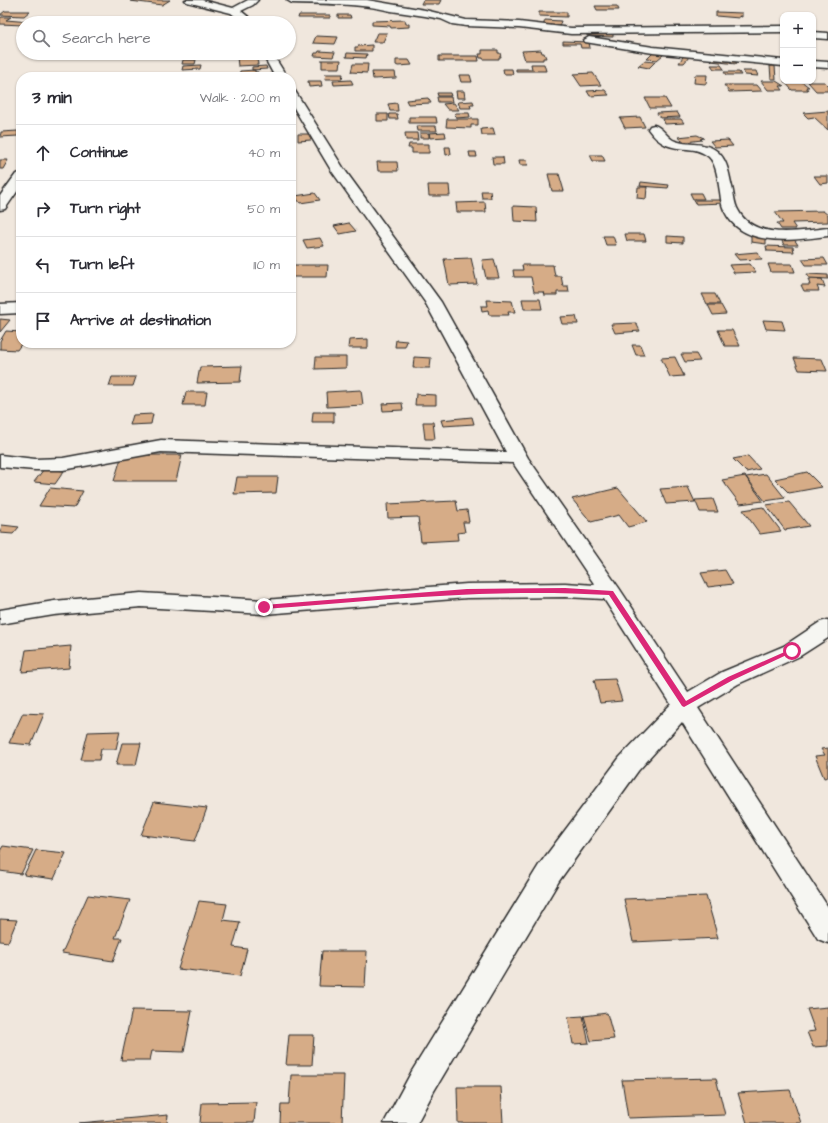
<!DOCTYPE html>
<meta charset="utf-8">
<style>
:root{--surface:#fff;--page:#f2f2f3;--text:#2b2b33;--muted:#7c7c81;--line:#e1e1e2}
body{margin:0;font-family:"Architects Daughter",sans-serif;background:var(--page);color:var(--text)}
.controls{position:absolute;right:12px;top:12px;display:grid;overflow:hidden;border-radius:8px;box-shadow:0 1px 3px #0004}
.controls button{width:36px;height:36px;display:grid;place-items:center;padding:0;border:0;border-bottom:1px solid var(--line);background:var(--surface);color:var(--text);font:20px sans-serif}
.stop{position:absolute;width:12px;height:12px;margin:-9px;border:3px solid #db2777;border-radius:50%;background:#fff}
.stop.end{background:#db2777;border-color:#fff;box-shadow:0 1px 4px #0008}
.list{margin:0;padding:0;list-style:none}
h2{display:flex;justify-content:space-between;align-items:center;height:52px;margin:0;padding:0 16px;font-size:17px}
h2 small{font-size:13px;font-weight:400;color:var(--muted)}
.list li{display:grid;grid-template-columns:26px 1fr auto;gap:12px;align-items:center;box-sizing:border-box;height:56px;padding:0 16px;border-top:1px solid var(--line)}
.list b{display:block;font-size:15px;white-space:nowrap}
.list em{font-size:13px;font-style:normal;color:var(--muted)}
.icon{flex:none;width:22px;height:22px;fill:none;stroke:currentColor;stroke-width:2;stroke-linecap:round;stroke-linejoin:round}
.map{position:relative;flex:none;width:828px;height:1123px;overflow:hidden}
.search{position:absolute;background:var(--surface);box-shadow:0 1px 3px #0004;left:16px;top:16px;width:280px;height:44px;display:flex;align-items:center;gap:10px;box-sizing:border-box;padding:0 14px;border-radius:22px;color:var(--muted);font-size:15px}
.panel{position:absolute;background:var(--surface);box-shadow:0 1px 3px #0004;left:16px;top:72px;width:280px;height:276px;border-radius:16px}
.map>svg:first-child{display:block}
.building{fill:#d6ac87;stroke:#2b2b2b}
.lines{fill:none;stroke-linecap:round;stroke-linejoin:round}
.minor-casing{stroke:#2b2b2b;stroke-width:3}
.minor{fill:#f6f6f2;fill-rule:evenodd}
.route{fill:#db2777}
</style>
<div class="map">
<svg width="828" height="1123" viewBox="0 0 828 1123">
<rect width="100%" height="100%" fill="#f0e7dd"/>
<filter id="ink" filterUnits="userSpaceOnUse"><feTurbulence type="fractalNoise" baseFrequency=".025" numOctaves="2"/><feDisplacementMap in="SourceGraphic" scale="8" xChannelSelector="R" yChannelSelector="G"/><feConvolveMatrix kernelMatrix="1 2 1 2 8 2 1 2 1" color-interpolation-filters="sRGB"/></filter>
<g filter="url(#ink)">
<!-- building -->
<path class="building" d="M132 0H170L162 5 130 1Z
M423 0H441L439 4H421Z
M595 6H617L619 10H597Z
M5 11H30L24 16 0 15Z
M539 12H567V17L539 16Z
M716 12 742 13V17L739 16V18L716 16Z
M299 15H330V18H298Z
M338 15H350L351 18H338Z
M2 17H11L6 20 30 22 23 23V25L0 24V18Z
M405 20 406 24H409V27L391 28 390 26 372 25V21Z
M545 20 561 21 559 27 543 26Z
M587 32 613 33V37L587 36Z
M377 33H387L383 42H373Z
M316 36 338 37 335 44 313 43Z
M563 41 589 42 590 48H581L580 44H563Z
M372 45V51H355V47H358V46Z
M482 50H498V53H500L501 57H499V59H483V58H480L479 54H482Z
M541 50 542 53H544L546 58H543V60H525L522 51Z
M319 51 335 52 333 57 314 56 315 53H318Z
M347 53 367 54 366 58 346 57Z
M653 53 663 55 657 60 647 59Z
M684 55 690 56 684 63H679Z
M439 56H478L479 61H439Z
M237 57H257L258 65 238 66Z
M713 59 737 62 736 64 711 61Z
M183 60H196L195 64H182Z
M322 60H341L340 68H322Z
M396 60H409L412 65 398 66 396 65Z
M644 61 655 62 649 68 638 66Z
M353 64H368L367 73 351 72Z
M531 64H544L546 71H516V69H532Z
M201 65 200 69 182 70 183 66Z
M711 65H721L724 69H714Z
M266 66 267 69 252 70V67Z
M770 66H775L776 79H771Z
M503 69H512L513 74H504Z
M255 70V72H258V77H239L240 71Z
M743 71H756L758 76 745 75Z
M372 72H395L396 78 373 79Z
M724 72H739L741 75H726Z
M593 73 601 85 581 86 573 74Z
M326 74H343L342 79H325Z
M459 75H470L472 82H461Z
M695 75H707L706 84 694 83Z
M351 80 353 84 334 85 333 81Z
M308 81H321L322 86 309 87Z
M761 81H776L784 86H780L783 90H768Z
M784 81H801L809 87H806L808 90H792Z
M808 82H825L828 85V91H816Z
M724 85H757L762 91 729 92Z
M605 90 609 95 590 96 587 91Z
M456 91H464L465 98H457Z
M437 93H450L451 96H438Z
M437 97H451L452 102H438Z
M428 98 431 103 408 104 406 100Z
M645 98H665L671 108H650Z
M473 101 474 105H470L471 108H460L458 102Z
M397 103 398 111H390L388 104Z
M454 103 459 110H448L443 104Z
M828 111V130L814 117 808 118 803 113Z
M677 112 680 117 660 118 657 113Z
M455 113H469L470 117 456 118Z
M377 114H388V121H377Z
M389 114H397L398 119H390Z
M409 117H436L437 123H409Z
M640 117 645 127 625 128 620 118Z
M447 119H478V125H471V128L446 127Z
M663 119H681L684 123 665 124Z
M416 126H436L437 131H417Z
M493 128 495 135H482L481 129Z
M18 131V136L0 137 1 132Z
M445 132 446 137 430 138 429 133Z
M405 133H417L418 140H406Z
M420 133H429V138H420Z
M298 134H311V140L298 141Z
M697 135 704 138 700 139 702 140 685 142 678 137Z
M728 140 733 146 715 147 710 141Z
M409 144H429V153H412V148H408Z
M445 147H450L451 154 446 155Z
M469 152H476L477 157H470Z
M590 155H602L605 161H593Z
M492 157H503L504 164H493Z
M0 160H8L3 169H0Z
M519 160H527L528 165H520Z
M377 162H397L398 171H378Z
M548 174H559L564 191H552Z
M814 176H828V183L820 184Z
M641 182 669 185 668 188 640 186Z
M428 185H449L450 196H429Z
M638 187H647L646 199 637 198Z
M481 191H490L491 198H482Z
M315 193 320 200 300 203 295 196Z
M690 193H701L704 199H693Z
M694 200H725L726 203 696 204Z
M485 202 486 212H457L456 203Z
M513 206 536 207 537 222 514 221Z
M823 211 828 215V222L792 223 796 229H781L777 223H783L775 212Z
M349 223 356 231 340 234 334 226Z
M625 234H644L646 241H627Z
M603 236H613L616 245H606Z
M667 236 683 237V243L667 242Z
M751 236 766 237V244L751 242Z
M320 238 324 246 307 248 303 240Z
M781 239H794L798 245H784Z
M766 246 793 247 794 252 767 251Z
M757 252 762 259 739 260 734 254Z
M471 258 477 284 449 285 444 259Z
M824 258 828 265H806L802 259Z
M494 259 499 278H486L482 260Z
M750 264 756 272 734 273 729 265Z
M768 264H792L795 272H771Z
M291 265H328L327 277H291Z
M522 265H553L555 276H561L563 286H568L569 292H557V295H544L543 292H534L531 277H514L513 270H523Z
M807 274 828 275V279L809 278Z
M808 279H822L825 287 817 286 819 291H804L801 285H810Z
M702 294H715L720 304H707Z
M522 299H540L542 309H524Z
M487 300 512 301 515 312H508L509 315H489L488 310 482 311 481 306H488Z
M708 305H721L726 314 713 315Z
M576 316 578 324H562L560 317Z
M0 319 10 320 0 332Z
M763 320 782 321 785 330 766 329Z
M636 323 640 331 615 333 611 324Z
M718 330H732L740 346H725Z
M6 331 21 332 22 343 17 350 0 349V341Z
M368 339V348H348L349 340Z
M396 340 407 341 405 347H395Z
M632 345H640L644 355H636Z
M681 354H696L700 361 685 362Z
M316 357H346V368L315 369Z
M414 357 431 358 430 368H413Z
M675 357 684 376 670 377 661 358Z
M794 358 822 359 827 371 799 370Z
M242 366 240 382 197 383 200 367Z
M112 377H136L133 386H109Z
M361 390 363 405 327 407 326 392Z
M186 392H207L205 405H183Z
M416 394 436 395V405H415Z
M402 403 403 410 383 411 382 404Z
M313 412H334V422H312Z
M153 414 151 424 130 425 133 415Z
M472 417 474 424 443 426 441 420Z
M423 422H433L435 439H425Z
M122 455H182L176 481H114Z
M748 456 760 469 746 472 733 459Z
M44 469 64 471 55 484 34 482Z
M807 472 822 487 789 493 775 479Z
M766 474 785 498 765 501 746 477Z
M745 476 763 501 740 504 722 480Z
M237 477H278L276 493 234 494Z
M688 487 695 502 666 504 660 489Z
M50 488 83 491 74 508 39 506Z
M618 488 647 522 628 527 619 515 591 522 572 499Z
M713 499 718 512H700L695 500Z
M456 501 458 511 467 510 469 522H463L465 532 457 533 458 540 421 542 418 517 388 518 387 504Z
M789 502 809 526 785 530 766 505Z
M763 507 781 531 760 534 743 510Z
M2 525 19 527 13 534 0 533Z
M725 570 733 584 708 587 701 573Z
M71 646 69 668 22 672 26 650Z
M615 679 622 701 600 703 594 680Z
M23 713 44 714 31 745 9 743Z
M120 731 116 749H101L99 760H81L88 732Z
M122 743H141L136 765H116Z
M828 748V777L824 778 815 756 825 755 821 749Z
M154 802 207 808 195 841 141 835Z
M3 846 33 850 21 874 0 871V851Z
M36 850 66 853 54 879 24 875Z
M88 895 130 900 115 938H122L113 961 62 953Z
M706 896 718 938 633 942 624 899Z
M199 901 227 904 223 920 240 922 233 947 247 949 240 976 178 969Z
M0 919 17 920 8 942 0 941Z
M322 951H367L365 987 319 986Z
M828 1007V1046L813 1047 807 1032 815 1031 807 1009Z
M132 1010 192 1011 184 1052 152 1051 150 1060H121Z
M607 1013 614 1039 591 1041 584 1016Z
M583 1016 589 1043 573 1044 568 1017Z
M289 1035H314L312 1065H286Z
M291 1075H344L342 1123H280L281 1104H289Z
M716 1078 725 1115 628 1118 622 1080Z
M457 1087H501L503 1123H458Z
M790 1090 801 1123H747L738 1093Z
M256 1102 254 1123H200L202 1103Z
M168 1115 167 1123H79Z"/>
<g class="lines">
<defs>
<path id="minor" d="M185 0H202L233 8 248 0H258L253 5 241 11 256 23H244L231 13 187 2Z
M287 0H367L425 10 466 20 519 22 571 28 783 26V32L571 34 519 28 466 26 452 24 441 19 425 16 391 11C359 3 325 4 292 3Z
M813 32 828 33V39L813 38Z
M589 37 653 47 783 60V66L653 53 585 42 584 40Z
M262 53H272L287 77H275Z
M813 61 828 62V68L813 67Z
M291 90 295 91 344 169 441 302 528 458 619 588 688 692 722 672 784 646 820 622 828 620V638L800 656 738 684 698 708 828 907V943L818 939 682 722 638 771 559 881 434 1091 417 1123H384L412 1071 539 865 620 757 671 704 604 599 565 597 467 598 264 614 141 607 54 615 0 624V610L54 601 141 593 264 600 467 584 565 583 595 585 513 463 161 452 63 470H35L0 467V455L35 459 63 458 161 440 506 452 425 302 331 170 291 103Z
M654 125C662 127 666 136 673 140 688 147 706 140 719 153 728 162 729 175 732 187 734 194 734 203 738 210 754 241 800 231 828 228V236C793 240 742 249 724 210 721 204 721 198 720 192 718 181 717 165 709 157 691 141 669 159 648 129L650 126Z
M21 173V186L5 209 0 210V196L16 174Z
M21 303V313L0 314V304Z"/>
</defs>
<!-- minor casing -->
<use href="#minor" class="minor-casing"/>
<!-- minor -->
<use href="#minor" class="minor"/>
</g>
</g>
<!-- route -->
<path class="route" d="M565 588 613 591 686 701 728 677 789 650 792 649 795 651 733 680 684 707 682 706 609 595C492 588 379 600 264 609L260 607 264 605 467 589Z"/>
</svg>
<div class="controls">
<button>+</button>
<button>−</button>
</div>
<div class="stop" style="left:792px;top:651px"></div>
<div class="stop end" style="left:264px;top:607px"></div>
<div class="search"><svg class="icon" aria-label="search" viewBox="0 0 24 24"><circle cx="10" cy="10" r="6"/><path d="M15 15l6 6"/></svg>Search here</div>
<section class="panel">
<h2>3 min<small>Walk · 200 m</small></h2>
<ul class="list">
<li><svg class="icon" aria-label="ahead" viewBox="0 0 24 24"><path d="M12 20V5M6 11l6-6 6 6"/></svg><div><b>Continue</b></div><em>40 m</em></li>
<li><svg class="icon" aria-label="right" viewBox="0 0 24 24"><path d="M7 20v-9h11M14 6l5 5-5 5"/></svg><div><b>Turn right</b></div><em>50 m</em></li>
<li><svg class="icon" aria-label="left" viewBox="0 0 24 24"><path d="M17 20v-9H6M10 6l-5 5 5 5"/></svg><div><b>Turn left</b></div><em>110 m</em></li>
<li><svg class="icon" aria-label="arrive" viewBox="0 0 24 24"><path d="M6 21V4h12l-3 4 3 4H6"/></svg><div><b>Arrive at destination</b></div></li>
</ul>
</section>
</div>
